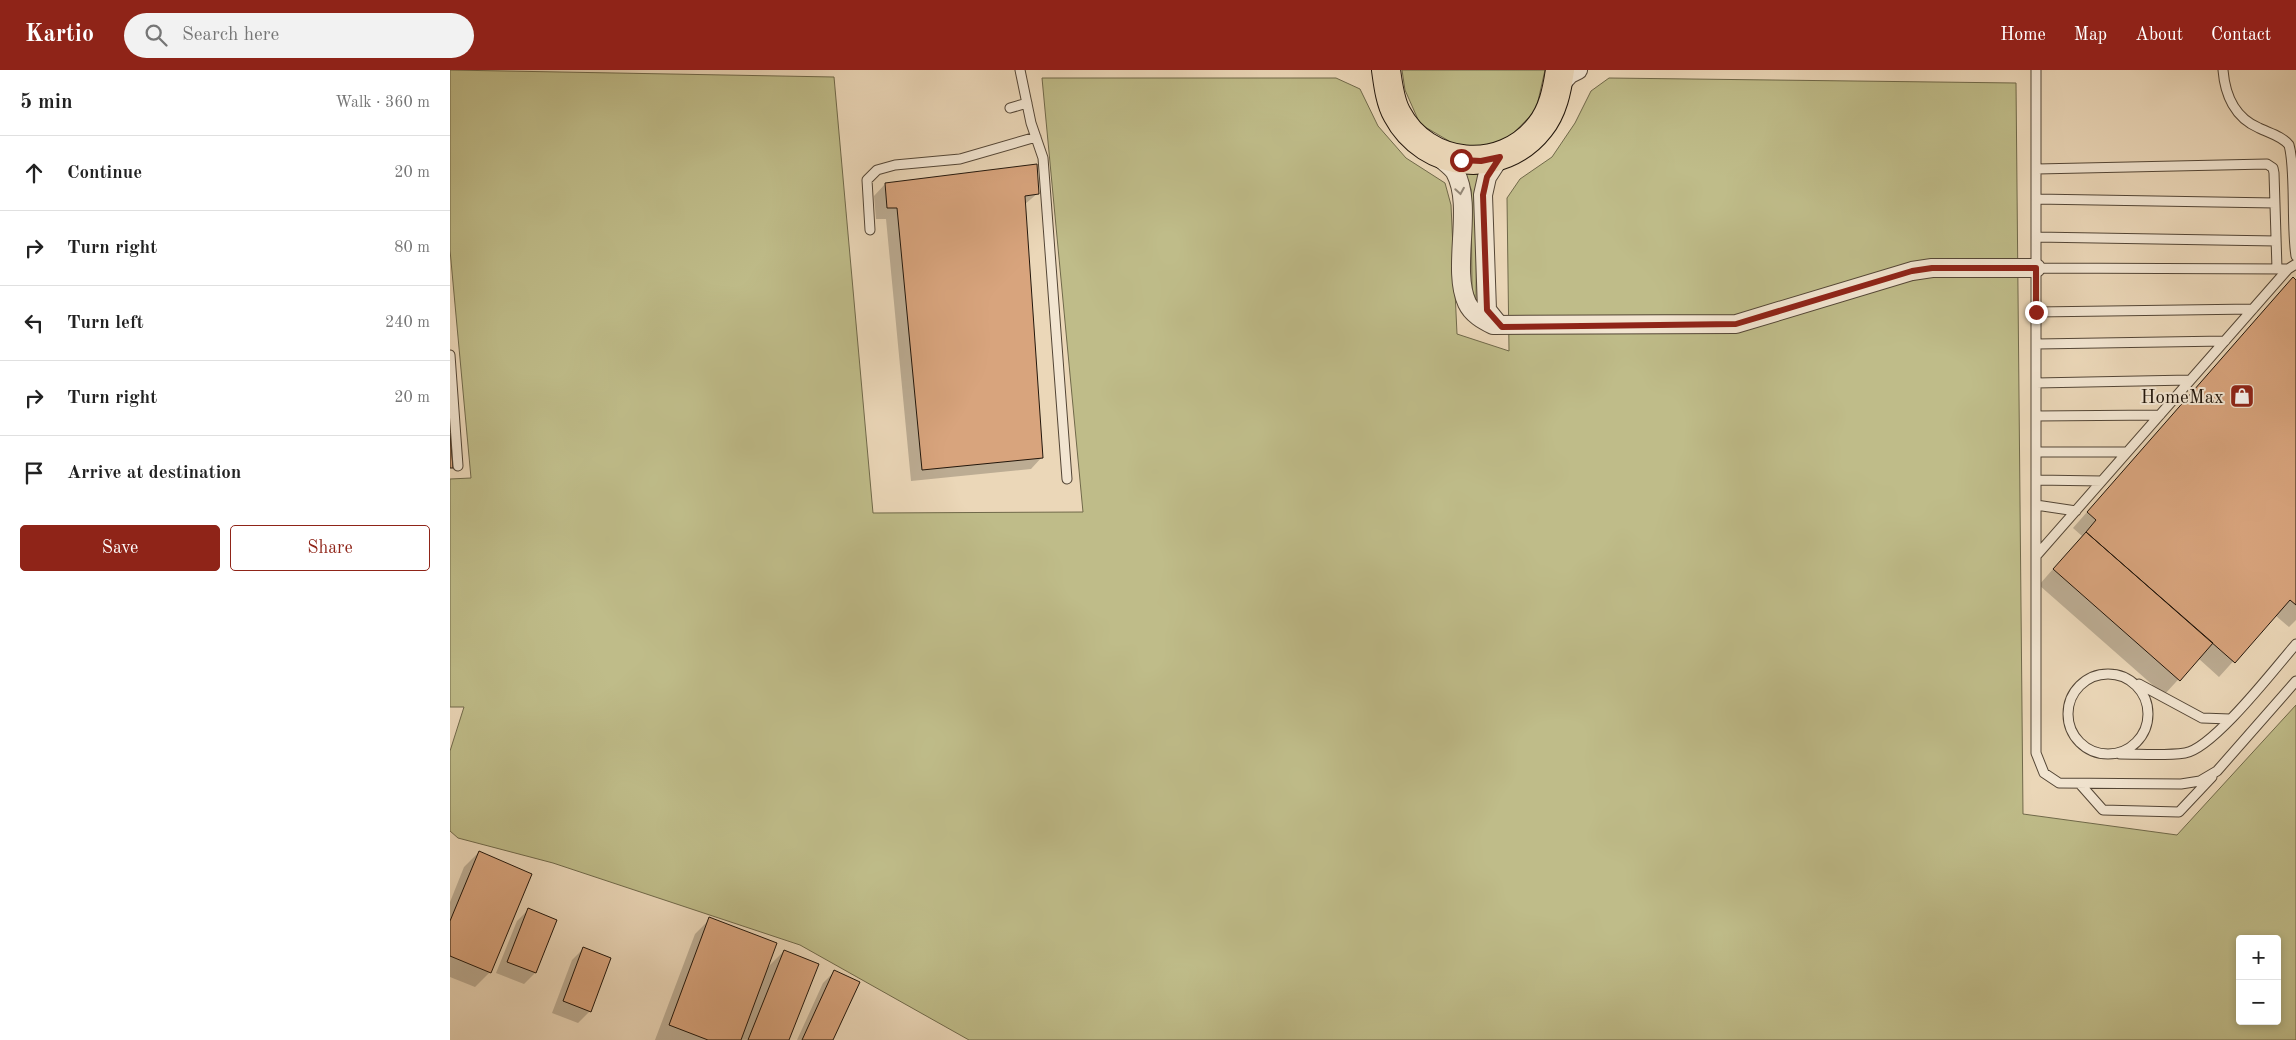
<!DOCTYPE html>
<meta charset="utf-8">
<style>
:root{--surface:#fff;--page:#f2f2f2;--text:#222;--muted:#767676;--line:#e0e0e0;--accent:#8f2418}
body{margin:0;font-family:"Old Standard TT",serif;background:var(--page);color:var(--text)}
.controls{position:absolute;right:15px;bottom:15px;display:grid;overflow:hidden;border-radius:5px;box-shadow:0 2px 8px #0003}
.controls button{width:45px;height:45px;display:grid;place-items:center;padding:0;border:0;border-bottom:1px solid var(--line);background:var(--surface);color:var(--text);font:25px sans-serif}
.stop{position:absolute;width:15px;height:15px;margin:-11px;border:4px solid #8f2418;border-radius:50%;background:#fff}
.stop.end{background:#8f2418;border-color:#fff;box-shadow:0 1px 5px #0008}
.list{margin:0;padding:0;list-style:none}
h2{display:flex;justify-content:space-between;align-items:center;height:65px;margin:0;padding:0 20px;font-size:21px}
h2 small{font-size:16px;font-weight:400;color:var(--muted)}
.list li{display:grid;grid-template-columns:32px 1fr auto;gap:15px;align-items:center;box-sizing:border-box;height:75px;padding:0 20px;border-top:1px solid var(--line)}
.list b{display:block;font-size:19px;white-space:nowrap}
.list em{font-size:16px;font-style:normal;color:var(--muted)}
.actions{display:flex;gap:10px;padding:15px 20px}
.actions a{flex:1;padding:11px 0;border:1px solid var(--accent);border-radius:5px;text-align:center;font-size:18px;color:var(--accent)}
.actions .main{background:var(--accent);color:#fff}
.icon{flex:none;width:28px;height:28px;fill:none;stroke:currentColor;stroke-width:2;stroke-linecap:round;stroke-linejoin:round}
.map{position:relative;flex:none;width:1846px;height:970px;overflow:hidden}
header{display:flex;align-items:center;gap:30px;box-sizing:border-box;height:70px;padding:0 25px;background:var(--accent);color:#fff}
header strong{font-size:24px}
nav{display:flex;gap:28px;margin-inline-start:auto;font-size:18px}
.search{width:350px;height:45px;background:var(--page);display:flex;align-items:center;gap:12px;box-sizing:border-box;padding:0 18px;border-radius:28px;color:var(--muted);font-size:19px}
main{display:flex}
aside{flex:1;background:var(--surface)}
.map>svg:first-child{display:block}
.green{fill:#bfbc89;stroke:#70694a;fill-rule:evenodd}
.shadow{fill:#0003}
.building{fill:#d8a47d;stroke:#22160b}
.lines{fill:none;stroke-linecap:round;stroke-linejoin:round}
.lane-casing{stroke:#544636;stroke-width:11}
.street-casing{stroke:#544636;stroke-width:20}
.primary-casing{stroke:#22160b;stroke-width:30}
.lane{stroke:#f2e5d1;stroke-width:9}
.street{stroke:#f2e5d1;stroke-width:18}
.primary{stroke:#ebd7b8;stroke-width:28}
.oneway{stroke:#948878}
.route{stroke:#8f2418;stroke-width:6}
.labels{text-anchor:middle;stroke-width:4;stroke-linejoin:round;paint-order:stroke}
.poi-label{font-size:19px;fill:#22160b;stroke:#f2e5d1;text-anchor:end}
</style>
<header>
<strong>Kartio</strong>
<div class="search"><svg class="icon" aria-label="search" viewBox="0 0 24 24"><circle cx="10" cy="10" r="6"/><path d="M15 15l6 6"/></svg>Search here</div>
<nav><a>Home</a><a>Map</a><a>About</a><a>Contact</a></nav>
</header>
<main>
<aside>
<h2>5 min<small>Walk · 360 m</small></h2>
<ul class="list">
<li><svg class="icon" aria-label="ahead" viewBox="0 0 24 24"><path d="M12 20V5M6 11l6-6 6 6"/></svg><div><b>Continue</b></div><em>20 m</em></li>
<li><svg class="icon" aria-label="right" viewBox="0 0 24 24"><path d="M7 20v-9h11M14 6l5 5-5 5"/></svg><div><b>Turn right</b></div><em>80 m</em></li>
<li><svg class="icon" aria-label="left" viewBox="0 0 24 24"><path d="M17 20v-9H6M10 6l-5 5 5 5"/></svg><div><b>Turn left</b></div><em>240 m</em></li>
<li><svg class="icon" aria-label="right" viewBox="0 0 24 24"><path d="M7 20v-9h11M14 6l5 5-5 5"/></svg><div><b>Turn right</b></div><em>20 m</em></li>
<li><svg class="icon" aria-label="arrive" viewBox="0 0 24 24"><path d="M6 21V4h12l-3 4 3 4H6"/></svg><div><b>Arrive at destination</b></div></li>
</ul>
<div class="actions"><a class="main">Save</a><a>Share</a></div>
</aside>
<div class="map">
<svg width="1846" height="970" viewBox="0 0 1846 970">
<rect width="100%" height="100%" fill="#ebd7b8"/>
<filter id="stains"><feTurbulence type="fractalNoise" baseFrequency=".004" numOctaves="4"/><feColorMatrix values="0 0 0 0 .2 0 0 0 0 .09 0 0 0 0 .02 0 0 0 .5 -.17"/></filter>
<radialGradient id="worn" r=".72"><stop offset=".6" stop-color="#630" stop-opacity="0"/><stop offset="1" stop-color="#630" stop-opacity=".3"/></radialGradient>
<!-- green -->
<path class="green" d="M0 0 384 7 423 443 633 442 592 8H886L910 19 928 56 956 88 995 113 1001 135 1007 264 1059 281 1057 128 1070 109 1102 87 1125 53 1141 21 1159 8 1566 13 1573 744 1727 765 1846 635V970H519L350 875 103 793 8 768 0 761V681L14 637H0V409L21 408 0 180ZM1790 869H1827V951H1790Z
M952 0H1095L1086 40 1054 73 1031 79 1011 78 970 54 955 20Z
M1010 96H1037L1027 125 1026 230 1022 220 1021 119Z"/>
<!-- shadow -->
<path class="shadow" d="M435 114 588 123 574 135 592 387 581 399 461 411 436 149H426L424 126Z
M1846 212V550L1839 557 1825 545 1769 607 1748 588 1714 625 1589 515 1632 466 1623 458 1828 224Z
M29 782 40 902 25 917 0 907V832L14 797Z
M78 840 106 850 85 903 74 914 46 903 67 851Z
M260 849 317 898 334 881 338 970H205L245 864Z
M133 879 159 889 140 941 128 953 102 943 122 890Z
M384 902 381 970H347L373 913Z"/>
<!-- building -->
<path class="building" d="M587 94 589 124 575 126 593 388 472 400 447 138H437L435 113Z
M1843 207 1846 210V535L1840 530 1785 593 1636 462 1646 450 1637 442Z
M0 363 3 398H0Z
M1636 462 1763 573 1730 611 1603 499Z
M29 781 82 804 41 903 0 886V851Z
M78 838 107 850 86 903 57 892Z
M259 847 327 873 291 970H258L219 955Z
M133 877 161 888 141 942 113 931Z
M334 880 369 894 339 970H298Z
M384 900 410 912 383 970H352Z"/>
<g class="lines">
<defs>
<path id="lane" d="M570 0 581 53 593 88 617 409
M1586 0V683L1594 703 1609 713 1731 714 1750 711 1767 701 1846 611
M1773 0C1775 25 1785 48 1809 58 1819 63 1832 66 1839 75 1846 100 1841 156 1846 186
M560 38 577 33
M1587 99 1817 94 1823 98 1824 103 1827 199
M1586 129 1825 133
M420 160 417 110 427 100 445 95 510 89 586 67
M1586 167 1826 171
M1586 198 1838 199 1846 194
M1586 242 1803 239
M1587 274 1775 271
M0 285 8 396
M1586 313 1740 310
M1586 346 1710 345
M1586 382H1677
M1586 410 1652 411
M1586 435 1626 441
M1586 486 1838 199
M1618 644a40 40 0 1 1 80 0a40 40 0 1 1-80 0Z
M1689 614 1752 648 1780 649
M1670 684C1691 684 1715 686 1735 683 1763 679 1826 597 1846 574
M1630 714 1653 740 1729 742 1762 707"/>
<path id="street" d="M1107 18 1120 4 1128 0
M988 86C993 91 1001 96 1005 102 1024 136 1001 198 1017 233 1022 244 1033 250 1043 255L1286 254 1462 201 1482 198H1586
M1049 255 1037 240 1033 125 1037 107 1050 87"/>
<path id="primary" d="M936 0C938 14 940 32 947 44 976 99 1052 106 1090 57 1103 41 1107 20 1110 0"/>
</defs>
<!-- lane casing -->
<use href="#lane" class="lane-casing"/>
<!-- street casing -->
<use href="#street" class="street-casing"/>
<!-- primary casing -->
<use href="#primary" class="primary-casing"/>
<!-- lane -->
<use href="#lane" class="lane"/>
<!-- street -->
<use href="#street" class="street"/>
<!-- primary -->
<use href="#primary" class="primary"/>
</g>
<!-- one-way arrows -->
<defs><path id="oneway-chevron" d="M-2-3.5L2.5 0L-2 3.5" fill="none" stroke-width="1.6" stroke-linecap="round" stroke-linejoin="round" transform="scale(1.25)"/></defs>
<use class="oneway" href="#oneway-chevron" transform="translate(1010 121) rotate(81)"/>
<g class="lines">
<!-- route -->
<path class="route" d="M1011 90 1031 91 1050 87 1037 107 1033 125 1037 240 1052 257 1286 254 1462 201 1482 198H1586V242"/>
</g>
<!-- icons -->
<defs>
<symbol id="shop-square" viewBox="-11 -11 22 22"><rect x="-9" y="-9" width="18" height="18" rx="4" fill="#8f2418" stroke="#f2e5d1"/><path d="M-5-2.5h2.3a2.7 3.5 0 0 1 5.4 0H5L5.5 6h-11ZM-1.5-2.5h3a1.5 2.3 0 0 0-3 0Z" fill="#fff"/></symbol>
</defs>
<g fill-rule="evenodd">
<use href="#shop-square" x="1778" y="312" width="28" height="28"/>
</g>
<g class="labels">
<!-- poi labels -->
<g class="poi-label">
<text x="1774" y="333">HomeMax</text>
</g>
</g>
<rect width="100%" height="100%" filter="url(#stains)"/>
<rect width="100%" height="100%" fill="url(#worn)"/>
</svg>
<div class="controls">
<button>+</button>
<button>−</button>
</div>
<div class="stop" style="left:1011px;top:90px"></div>
<div class="stop end" style="left:1586px;top:242px"></div>
</div>
</main>
